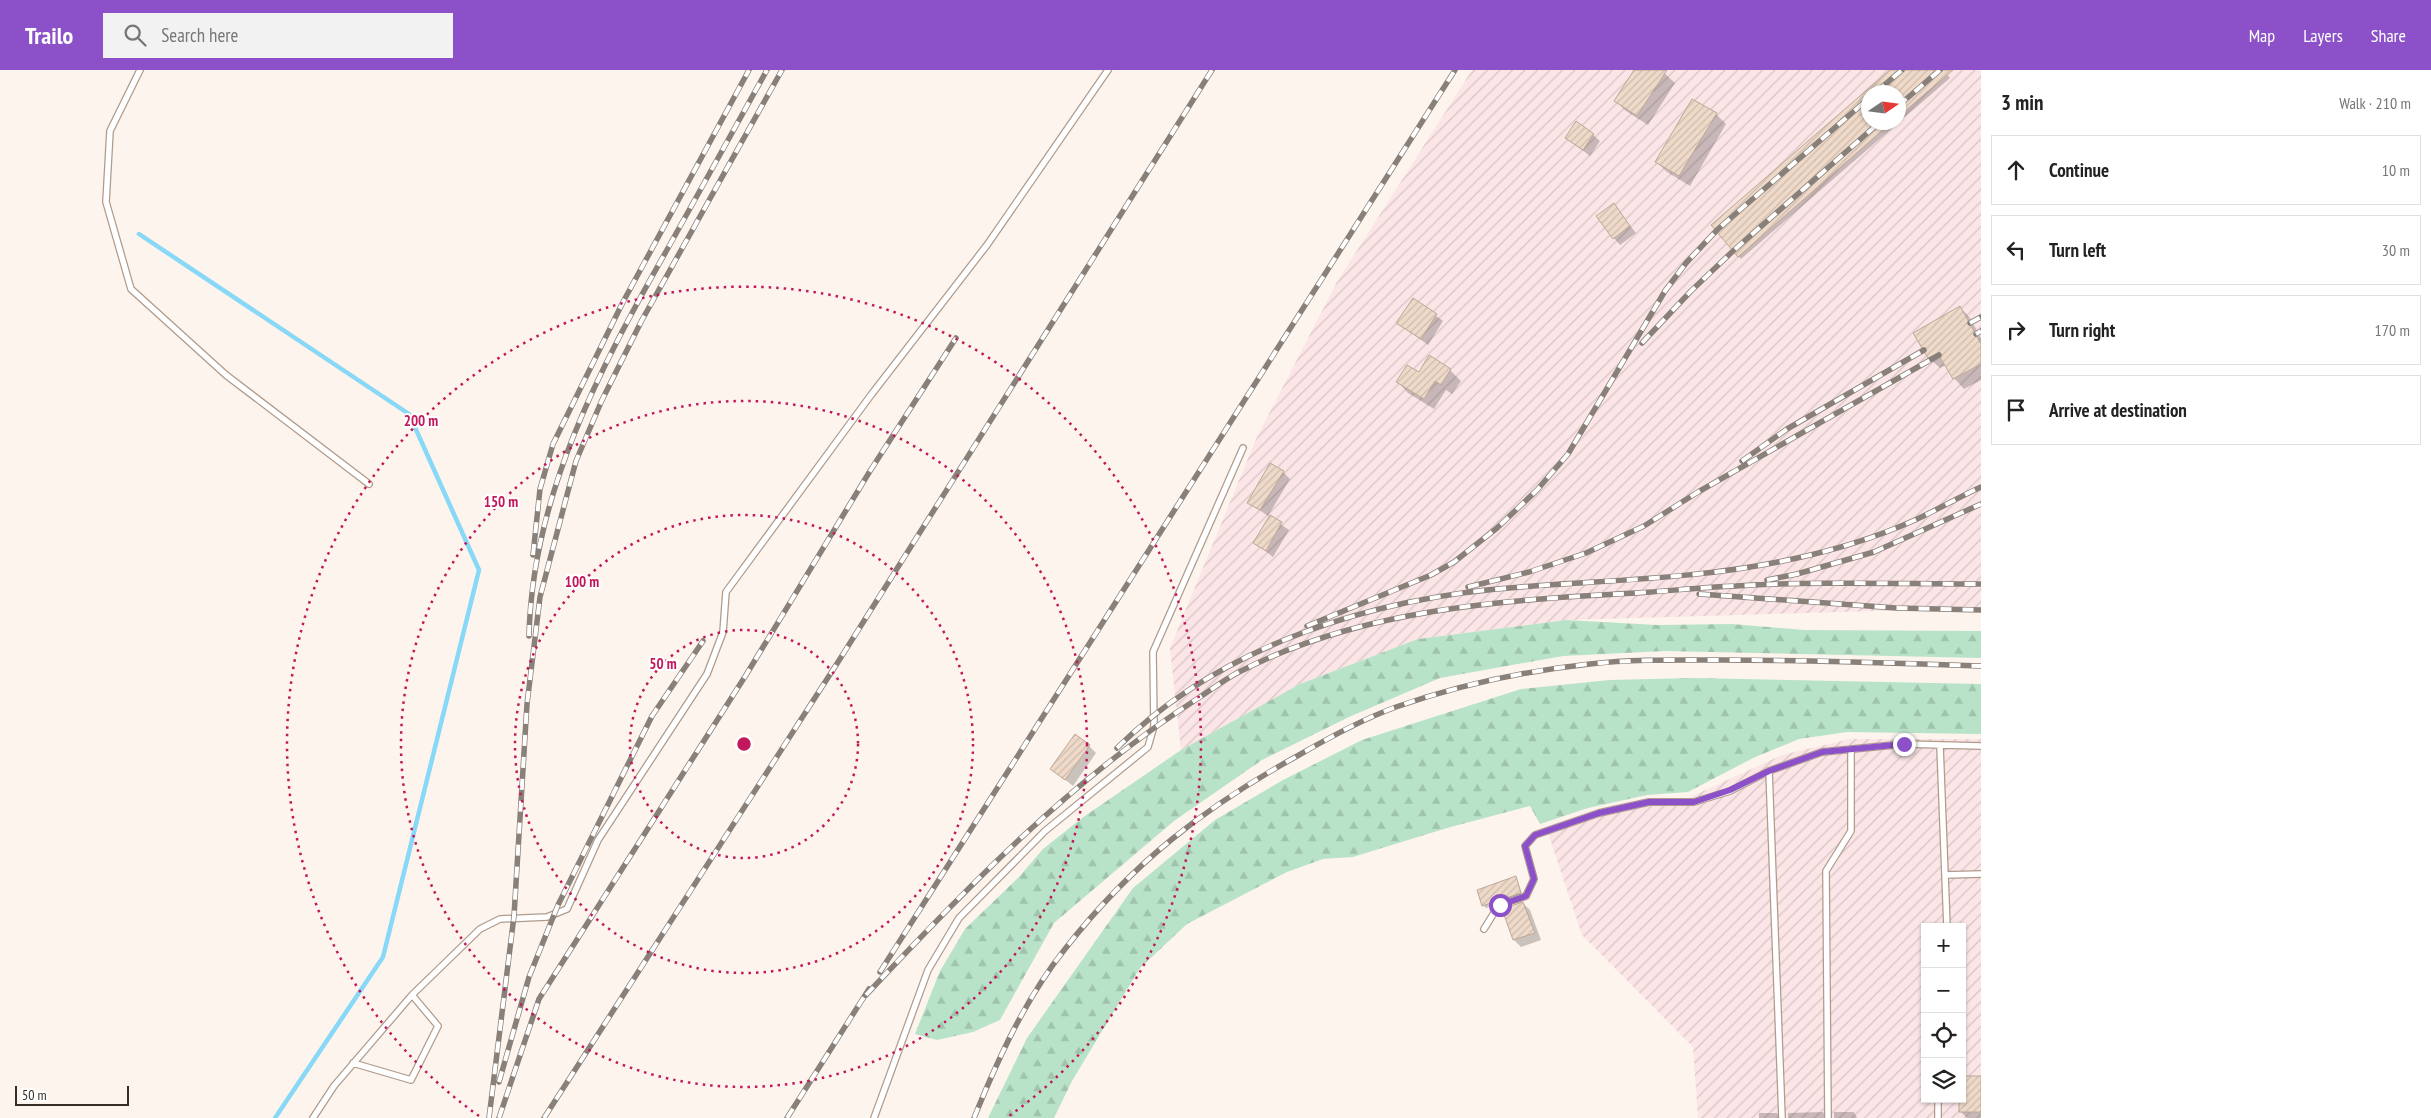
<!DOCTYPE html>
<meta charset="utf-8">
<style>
:root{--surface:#fff;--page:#f2f2f2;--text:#222;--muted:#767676;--line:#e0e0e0;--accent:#8c51c8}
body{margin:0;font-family:"PT Sans Narrow",sans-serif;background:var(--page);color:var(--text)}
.controls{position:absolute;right:15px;bottom:15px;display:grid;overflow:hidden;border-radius:0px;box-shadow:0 1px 4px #0004}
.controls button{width:45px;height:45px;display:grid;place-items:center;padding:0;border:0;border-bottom:1px solid var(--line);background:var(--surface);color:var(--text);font:25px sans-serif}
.compass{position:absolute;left:1861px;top:15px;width:45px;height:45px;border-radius:50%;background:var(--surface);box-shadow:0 1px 4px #0004;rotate:77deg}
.scale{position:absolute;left:15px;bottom:12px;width:114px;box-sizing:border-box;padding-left:5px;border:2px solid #352d27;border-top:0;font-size:14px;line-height:18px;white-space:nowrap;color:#352d27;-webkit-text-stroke:4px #fff;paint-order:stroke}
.stop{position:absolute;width:15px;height:15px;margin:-11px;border:4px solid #8c51c8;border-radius:50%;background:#fff}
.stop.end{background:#8c51c8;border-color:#fff;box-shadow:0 1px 5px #0008}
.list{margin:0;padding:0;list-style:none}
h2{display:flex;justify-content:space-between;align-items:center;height:65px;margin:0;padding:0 20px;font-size:21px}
h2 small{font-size:16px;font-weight:400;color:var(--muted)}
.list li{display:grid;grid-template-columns:32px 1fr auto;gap:15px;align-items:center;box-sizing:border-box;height:70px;margin:0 10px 10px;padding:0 10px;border:1px solid var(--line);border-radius:0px}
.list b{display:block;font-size:19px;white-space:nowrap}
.list em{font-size:16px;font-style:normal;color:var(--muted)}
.icon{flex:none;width:28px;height:28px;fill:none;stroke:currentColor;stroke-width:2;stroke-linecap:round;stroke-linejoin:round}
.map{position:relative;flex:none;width:1981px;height:1048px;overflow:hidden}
header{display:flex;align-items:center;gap:30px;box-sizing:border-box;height:70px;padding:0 25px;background:var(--accent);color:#fff}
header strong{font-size:24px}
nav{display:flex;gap:28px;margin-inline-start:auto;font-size:18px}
.search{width:350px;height:45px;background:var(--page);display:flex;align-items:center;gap:12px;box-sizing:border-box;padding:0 18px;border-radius:0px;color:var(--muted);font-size:19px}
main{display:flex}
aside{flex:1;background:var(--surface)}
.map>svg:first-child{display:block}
.industrial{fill:url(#industrial-furrows);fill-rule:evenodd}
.forest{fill:url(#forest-firs)}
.shadow{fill:#0003;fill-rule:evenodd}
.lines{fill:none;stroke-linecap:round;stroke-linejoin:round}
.stream{stroke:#88d8f7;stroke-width:4.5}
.building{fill:url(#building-hatch);stroke:#bca797}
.lane-casing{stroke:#b09b8b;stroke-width:8}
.lane{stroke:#fff;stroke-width:5.5}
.rail-casing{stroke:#888079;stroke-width:5.5}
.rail{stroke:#fff;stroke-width:4;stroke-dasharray:11;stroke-linecap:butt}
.route{stroke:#8c51c8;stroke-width:6}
.ring{fill:none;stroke:#c2185b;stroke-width:2.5;stroke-dasharray:2.5 5}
.centre{fill:#c2185b;stroke:#fff;stroke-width:2.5}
.ring-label{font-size:15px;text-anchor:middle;font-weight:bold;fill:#c2185b;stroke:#fff;stroke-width:4;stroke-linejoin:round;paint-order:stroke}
</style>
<header>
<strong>Trailo</strong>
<div class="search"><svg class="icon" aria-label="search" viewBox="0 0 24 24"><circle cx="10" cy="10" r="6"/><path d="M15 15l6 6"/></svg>Search here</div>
<nav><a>Map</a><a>Layers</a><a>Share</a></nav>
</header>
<main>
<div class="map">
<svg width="1981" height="1048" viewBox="0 0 1981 1048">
<defs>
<pattern id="industrial-furrows" width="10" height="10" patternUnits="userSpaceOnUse" patternTransform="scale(1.25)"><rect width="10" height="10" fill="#fbe5e6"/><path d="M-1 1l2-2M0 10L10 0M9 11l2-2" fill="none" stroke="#d8c5c5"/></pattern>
<pattern id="forest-firs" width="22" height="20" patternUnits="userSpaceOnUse" patternTransform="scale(1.25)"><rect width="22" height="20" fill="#b9e3c9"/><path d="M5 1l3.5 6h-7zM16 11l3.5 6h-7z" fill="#a0c3ad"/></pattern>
<pattern id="building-hatch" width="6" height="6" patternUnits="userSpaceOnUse" patternTransform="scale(1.25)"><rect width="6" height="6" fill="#efdac9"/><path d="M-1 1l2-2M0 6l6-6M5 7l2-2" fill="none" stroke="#cebbad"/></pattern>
</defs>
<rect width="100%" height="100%" fill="#fdf4ed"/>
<!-- industrial -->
<path class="industrial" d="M1472 0H1981V538L1566 550 1418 569 1300 614 1181 680 1170 578 1256 369 1337 212ZM1868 22H1898V52H1868Z
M1850 669H1981V1048H1698L1693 977 1582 865 1546 757 1612 737 1688 728 1782 685ZM1925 857H1962V1029H1925Z"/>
<!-- forest -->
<path class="forest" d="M1566 550 1657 555 1732 554 1804 560 1981 561V588L1665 581 1563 586 1440 608 1349 647 1262 690 1174 751 1054 853 1000 950 973 962 937 970 915 964 940 901 965 859 1019 807 1043 779 1082 748 1181 680 1300 614 1418 569Z
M1694 608 1981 614V664L1847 662 1799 669 1753 688 1688 722 1647 725 1588 738 1540 754 1530 736 1447 758 1353 787 1323 789 1287 802 1187 854 1140 898 1072 1011 1054 1048H988L1027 968 1133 818 1215 750 1283 710 1362 670 1521 619 1609 610Z"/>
<!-- shadow -->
<path class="shadow" d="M1635 0H1661L1675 13 1648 55 1626 41 1616 31Z
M1892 0H1943L1950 8 1741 189 1713 156ZM1868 22H1898V52H1868Z
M1716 44 1726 54 1690 116 1667 102 1657 92Z
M1593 65 1600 71 1590 86 1566 68Z
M1613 135 1636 163 1620 175 1614 168Z
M1413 229 1443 251 1428 275 1398 253Z
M1960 237 1970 248 1981 268V310L1964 319 1954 308 1946 295 1940 298 1929 288 1915 263Z
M1429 287 1450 300 1461 311 1452 324 1446 320 1434 339 1408 323 1398 312 1419 304Z
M1283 402 1290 409 1268 446 1248 432Z
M1270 447 1289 460 1273 487 1255 473Z
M1089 676 1096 683 1073 716 1052 699Z
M1516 808 1523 826 1486 838 1483 835Z
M1523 833 1530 840 1541 870 1521 877 1514 870 1504 840Z
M1981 1007V1048H1967L1961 1042 1962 1029Z
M1823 1042 1826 1048H1788V1043Z
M1834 1042H1854L1857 1048H1834Z
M1759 1043H1777L1780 1048H1759Z"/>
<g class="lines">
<!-- stream -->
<path class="stream" d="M139 164 409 344 479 500 383 887 275 1048"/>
</g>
<!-- building -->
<path class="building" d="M1634 0H1667L1637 46 1614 31Z
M1890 0H1953L1898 47V22H1868V52H1892L1738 187 1711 155Z
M1692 29 1717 43 1679 106 1655 92Z
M1576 51 1594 64 1583 80 1565 68Z
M1614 133 1630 156 1613 169 1596 146Z
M1413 228 1437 244 1421 269 1396 253Z
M1960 236 1981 274V294L1953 309 1938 284 1928 288 1913 263Z
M1429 285 1451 299 1441 315 1435 311 1424 329 1396 312 1407 295 1419 302Z
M1270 393 1284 401 1260 440 1247 433Z
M1270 445 1282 452 1266 481 1253 473Z
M1075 664 1090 675 1065 710 1050 699Z
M1516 806 1521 823 1482 836 1477 820Z
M1523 832 1535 863 1513 870 1502 839Z
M1962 1006H1981V1042H1959V1029H1962Z"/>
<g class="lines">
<defs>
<path id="lane" d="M140 0 110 61 106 132 131 219 226 305 369 414
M1940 676 1947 857
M1769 701 1782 1048
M1945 805 1981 804
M1484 859 1499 835 1526 826 1534 809 1525 776 1535 765 1599 743 1649 732H1694L1730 721 1769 701 1822 682 1904 674 1981 676
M353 993 411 1010 438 956 412 925
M313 1048 334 1016 412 925 480 859 500 849 547 847 567 839 598 770 707 604 723 562 726 522 871 325 987 175 1108 0
M874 1048 928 900 959 848 1045 761 1148 677 1154 656 1153 582 1243 378
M1828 1048 1826 801 1851 761V679
M1938 1048V1029"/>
</defs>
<!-- lane casing -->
<use href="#lane" class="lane-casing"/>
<!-- lane -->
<use href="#lane" class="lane"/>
<defs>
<path id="rail" d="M1876 22 1902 0
M1898 36 1940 0
M1970 253 1981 247
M1976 264 1981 261
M1642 273 1691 221 1733 181 1880 52
M1742 391 1787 359 1924 280
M533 485 540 419 553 374 623 232 749 0
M1767 510 1797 504 1874 482 1981 434
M1468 517 1529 502 1586 483 1644 456 1698 422 1939 285
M1699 524 1896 538 1981 540
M1307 556 1431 505 1454 492 1497 458 1537 420 1568 384 1665 221 1686 193 1718 159 1868 29
M529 566C532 426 600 298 668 178 701 119 734 59 767 0
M1117 678C1222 574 1376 527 1521 517 1608 510 1696 509 1783 491 1828 482 1873 469 1915 450 1937 440 1959 427 1981 417
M880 902 1455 0
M866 925C967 817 1072 709 1197 629 1211 620 1225 609 1239 602 1361 539 1502 530 1636 523 1670 521 1703 517 1736 516 1818 511 1900 514 1981 514
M499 1012 529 907 558 835 652 646 703 571
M489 1048 514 846 527 634 540 527 576 391 602 330 642 250 782 0
M499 1048 539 929 746 605 870 401 956 268
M544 1048 838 592 1212 0
M787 1048 869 919
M974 1048C998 989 1025 929 1065 879 1132 793 1205 737 1299 685 1330 667 1363 649 1396 637 1459 615 1524 601 1590 594 1634 589 1678 590 1722 590 1809 590 1895 593 1981 596"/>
</defs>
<!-- rail casing -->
<use href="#rail" class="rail-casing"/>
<!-- rail -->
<use href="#rail" class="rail"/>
</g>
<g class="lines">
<!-- route -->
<path class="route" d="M1500 835 1526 826 1534 809 1525 776 1535 765 1599 743 1649 732H1694L1730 720 1769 701 1822 682 1904 674"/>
</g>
<!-- distance rings -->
<g class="ring">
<circle cx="744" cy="674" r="114"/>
<circle cx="744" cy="674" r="229"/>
<circle cx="744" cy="674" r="343"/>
<path d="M479 1046A457 457 0 1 1 1009 1046"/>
</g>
<circle cx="744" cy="674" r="8" class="centre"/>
<g class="ring-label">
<text x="421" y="356">200 m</text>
<text x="501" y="437">150 m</text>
<text x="582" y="517">100 m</text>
<text x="663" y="599">50 m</text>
</g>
</svg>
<div class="controls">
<button>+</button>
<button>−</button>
<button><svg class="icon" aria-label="locate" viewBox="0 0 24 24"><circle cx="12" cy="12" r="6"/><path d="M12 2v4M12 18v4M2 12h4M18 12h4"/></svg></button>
<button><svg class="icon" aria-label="layers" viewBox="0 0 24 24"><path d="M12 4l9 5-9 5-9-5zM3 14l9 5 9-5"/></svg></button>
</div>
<svg class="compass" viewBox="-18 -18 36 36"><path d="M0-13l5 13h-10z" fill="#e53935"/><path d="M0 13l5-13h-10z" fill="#767676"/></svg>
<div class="scale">50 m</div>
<div class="stop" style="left:1500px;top:835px"></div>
<div class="stop end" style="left:1904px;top:674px"></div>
</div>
<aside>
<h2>3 min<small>Walk · 210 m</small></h2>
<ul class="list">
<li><svg class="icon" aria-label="ahead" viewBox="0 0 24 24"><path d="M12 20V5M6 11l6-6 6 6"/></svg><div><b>Continue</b></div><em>10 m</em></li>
<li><svg class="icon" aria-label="left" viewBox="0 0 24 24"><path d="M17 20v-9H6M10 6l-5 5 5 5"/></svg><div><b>Turn left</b></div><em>30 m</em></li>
<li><svg class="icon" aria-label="right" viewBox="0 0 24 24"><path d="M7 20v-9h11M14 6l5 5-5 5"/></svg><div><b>Turn right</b></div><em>170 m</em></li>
<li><svg class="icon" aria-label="arrive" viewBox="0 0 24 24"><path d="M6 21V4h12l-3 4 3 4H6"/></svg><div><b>Arrive at destination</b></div></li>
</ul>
</aside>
</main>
